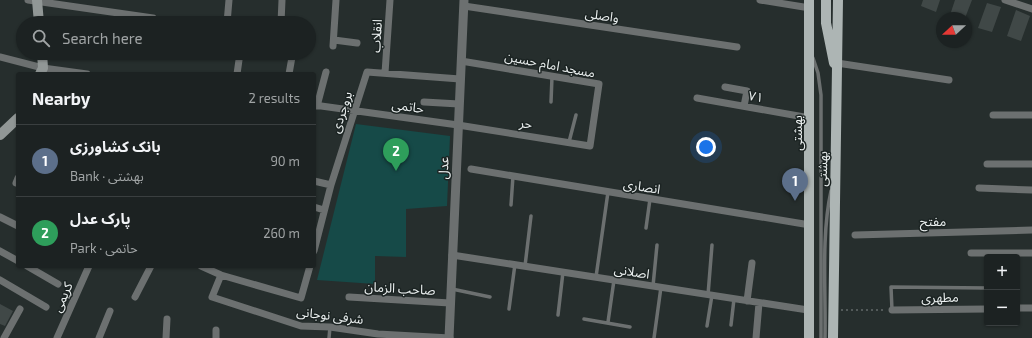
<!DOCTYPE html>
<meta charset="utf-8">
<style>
:root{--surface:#1c2222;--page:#292f2f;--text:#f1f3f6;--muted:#a0a4a5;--line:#3a3f40;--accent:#b45309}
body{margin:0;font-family:"Exo 2","Noto Sans Arabic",sans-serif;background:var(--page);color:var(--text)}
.controls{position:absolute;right:12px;bottom:12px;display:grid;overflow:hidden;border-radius:4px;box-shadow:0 1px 3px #0004}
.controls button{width:36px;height:36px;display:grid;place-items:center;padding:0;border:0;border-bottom:1px solid var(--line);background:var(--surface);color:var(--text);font:20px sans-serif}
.compass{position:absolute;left:936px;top:12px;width:36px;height:36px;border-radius:50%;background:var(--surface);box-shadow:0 1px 3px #0004;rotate:249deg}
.you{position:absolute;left:706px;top:147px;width:14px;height:14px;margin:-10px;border:3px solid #fff;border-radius:50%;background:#1a73e8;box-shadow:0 0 0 6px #1a73e833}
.badge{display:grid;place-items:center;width:26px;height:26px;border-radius:50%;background:var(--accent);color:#fff;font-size:13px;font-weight:700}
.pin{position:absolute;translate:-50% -33px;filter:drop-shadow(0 1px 2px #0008)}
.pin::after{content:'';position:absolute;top:21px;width:14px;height:12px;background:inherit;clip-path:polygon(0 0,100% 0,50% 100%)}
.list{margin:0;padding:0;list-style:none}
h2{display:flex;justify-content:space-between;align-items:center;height:52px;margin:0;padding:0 16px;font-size:17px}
h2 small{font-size:13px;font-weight:400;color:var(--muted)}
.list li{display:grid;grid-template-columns:26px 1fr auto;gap:12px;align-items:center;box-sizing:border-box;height:72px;padding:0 16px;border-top:1px solid var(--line)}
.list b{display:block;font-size:15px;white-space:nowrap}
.list p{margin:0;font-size:13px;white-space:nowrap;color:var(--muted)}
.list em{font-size:13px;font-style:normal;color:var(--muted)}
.icon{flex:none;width:22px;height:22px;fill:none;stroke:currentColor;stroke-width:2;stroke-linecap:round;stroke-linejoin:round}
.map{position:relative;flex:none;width:1032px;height:338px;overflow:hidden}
.search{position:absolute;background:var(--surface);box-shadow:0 1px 3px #0004;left:16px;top:16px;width:300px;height:44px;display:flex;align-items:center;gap:10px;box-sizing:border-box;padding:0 14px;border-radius:22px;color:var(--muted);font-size:15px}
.panel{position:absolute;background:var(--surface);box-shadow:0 1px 3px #0004;left:16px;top:72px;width:300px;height:196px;border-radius:4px}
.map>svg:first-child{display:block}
.green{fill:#164a48}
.building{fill:#404847}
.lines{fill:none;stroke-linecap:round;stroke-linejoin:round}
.path{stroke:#636a6a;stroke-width:1.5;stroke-dasharray:2 3;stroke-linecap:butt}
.service{stroke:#6c7070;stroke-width:3.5}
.minor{stroke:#6c7070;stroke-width:7}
.tertiary{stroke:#6c7070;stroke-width:9}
.secondary{stroke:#919796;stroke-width:10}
.primary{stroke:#adb5b4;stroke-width:10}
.labels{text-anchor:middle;stroke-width:3;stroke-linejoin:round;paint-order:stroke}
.street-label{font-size:13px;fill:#ebf0f0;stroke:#1c2423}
</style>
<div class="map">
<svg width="1032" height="338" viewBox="0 0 1032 338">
<rect width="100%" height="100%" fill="#262e2d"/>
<!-- green -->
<path class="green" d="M356 124 450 136 447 206 406 209V257L375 256V284L317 280Z"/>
<!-- building -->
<path class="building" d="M923 0H940L936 12 921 6Z
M955 0H972L965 18H949Z
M987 3 1001 7 992 32 978 28Z
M1016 10 1030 16 1021 41 1007 36Z
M0 304 13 311 5 326 0 324Z"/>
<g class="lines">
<!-- path -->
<path class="path" d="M841 310H885"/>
<!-- service -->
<path class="service" d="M813 58 818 73 821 95V338
M551 102 552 77
M569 142 576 115
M511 205 513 176
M646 228 650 199
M525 266 531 216
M596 277 608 192
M653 286 657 245
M452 289 490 297
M708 295 712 245
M509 309 515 264
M892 310 891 287 987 288
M558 315 563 272
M584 319 630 327
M608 322 614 280
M731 325 734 299
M707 326 712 295
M329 338 330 327
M654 338 661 287
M825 338C826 292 821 236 831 191"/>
<!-- minor -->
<path class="minor" d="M28 0 153 18
M760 0 810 8
M1005 0 1032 9
M464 6 737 47
M227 23 229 0
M281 23 282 0
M334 40 357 43
M333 46 336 0
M0 57 43 68 87 74
M837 63 949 80
M385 73 390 0
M237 74 240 53
M289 74 292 57
M725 87 747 91 744 106
M697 98 810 118
M424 102 459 104
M314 105 458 125 590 146 599 84 461 61
M317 106 326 72
M993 115H1032
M987 164H1032
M471 169 810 225
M314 181 331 185
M16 183 18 178
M979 188 1032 190
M314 207 324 210
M0 217 18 226
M855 235 1032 230
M0 251 18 261
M314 251 331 185 367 72 460 79
M971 253H1032
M452 255 808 310
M27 266 58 284
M201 266 221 275 301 298 310 266
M221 275 212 297 301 326 330 327 378 334 450 338
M0 280 46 307
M135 297 151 266
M349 297 450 303
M747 301 752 263
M1017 308H1032
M892 310 987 309
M4 338 20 309
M57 338 89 266
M99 338 110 311
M166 338 167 319
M216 338V330
M756 338 759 303"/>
<!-- tertiary -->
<path class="tertiary" d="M449 338 464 0"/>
<!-- secondary -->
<path class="secondary" d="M37 0 39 23
M40 74 43 68 42 53
M0 135 18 118"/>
<!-- primary -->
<path class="primary" d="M826 0V23L834 63
M809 338V0
M833 338 838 0"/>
</g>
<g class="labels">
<!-- street labels -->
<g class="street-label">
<text transform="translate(602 15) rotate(8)" y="5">واصلی</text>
<text transform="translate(376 36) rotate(-87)" y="5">انقلاب</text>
<text transform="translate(550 64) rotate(11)" y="5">مسجد امام حسین</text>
<text transform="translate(756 96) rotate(10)" y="5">۷۱</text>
<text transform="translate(408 106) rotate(8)" y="5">حاتمی</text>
<text transform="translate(341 112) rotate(-72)" y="5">بروجردی</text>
<text transform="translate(526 123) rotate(9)" y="5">حر</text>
<text transform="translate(797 133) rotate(-90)" y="5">بهشتى</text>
<text transform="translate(443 168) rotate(-87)" y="5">عدل</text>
<text transform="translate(822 169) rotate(-89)" y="5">بهشتی</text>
<text transform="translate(642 186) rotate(9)" y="5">انصاری</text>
<text transform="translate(933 221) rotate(-1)" y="5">مفتح</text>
<text transform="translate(632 271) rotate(9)" y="5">اصلانی</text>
<text transform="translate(400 288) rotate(3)" y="5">صاحب الزمان</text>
<text transform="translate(62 297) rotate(-66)" y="5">کریمی</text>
<text transform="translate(940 297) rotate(-1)" y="5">مطهری</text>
<text transform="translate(330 315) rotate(7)" y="5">شرفی نوجانی</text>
</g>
</g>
</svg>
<div class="controls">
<button>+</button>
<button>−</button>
</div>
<svg class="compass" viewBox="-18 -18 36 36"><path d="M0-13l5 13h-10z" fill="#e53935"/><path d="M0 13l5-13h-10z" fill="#a0a4a5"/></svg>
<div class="you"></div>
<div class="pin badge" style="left:795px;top:201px;background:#5c6f8a">1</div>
<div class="pin badge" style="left:396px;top:171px;background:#2e9e5b">2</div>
<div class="search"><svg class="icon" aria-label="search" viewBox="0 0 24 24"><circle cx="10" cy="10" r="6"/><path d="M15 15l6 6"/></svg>Search here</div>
<section class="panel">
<h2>Nearby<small>2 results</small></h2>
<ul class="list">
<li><span class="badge" style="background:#5c6f8a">1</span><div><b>بانک کشاورزی</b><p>Bank · بهشتى</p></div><em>90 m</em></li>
<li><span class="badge" style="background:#2e9e5b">2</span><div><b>پارک عدل</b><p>Park · حاتمی</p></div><em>260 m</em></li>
</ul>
</section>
</div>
